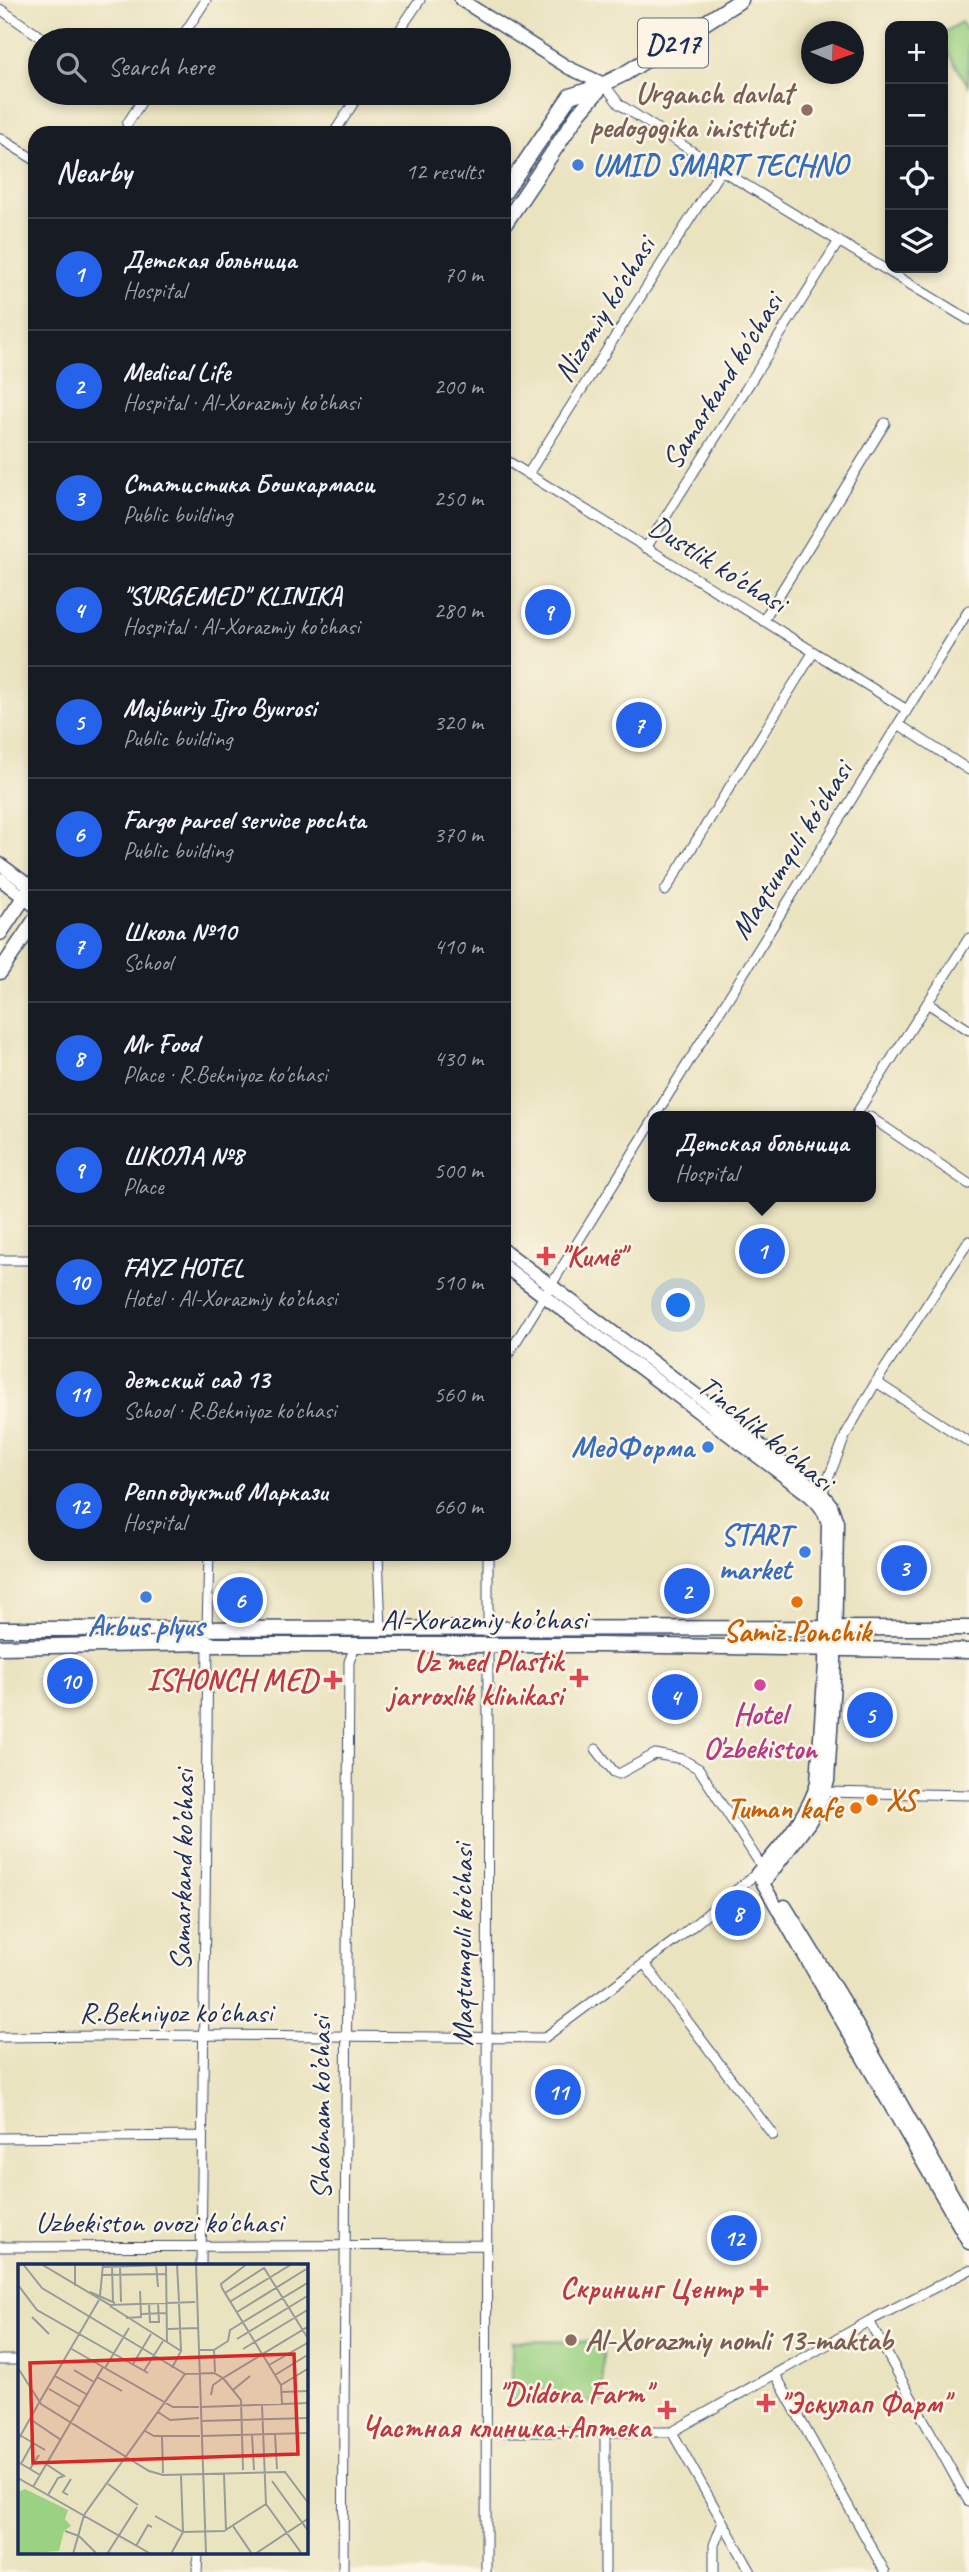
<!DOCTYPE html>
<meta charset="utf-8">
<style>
:root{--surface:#171b24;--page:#242831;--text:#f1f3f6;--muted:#9ea1a6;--line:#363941;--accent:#2563eb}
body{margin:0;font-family:Caveat,sans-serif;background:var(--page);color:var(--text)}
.controls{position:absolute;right:21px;top:21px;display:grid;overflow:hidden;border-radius:14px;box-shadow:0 4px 10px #0003}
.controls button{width:63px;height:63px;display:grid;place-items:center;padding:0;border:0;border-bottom:2px solid var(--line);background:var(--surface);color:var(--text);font:35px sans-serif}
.compass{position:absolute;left:801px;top:21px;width:63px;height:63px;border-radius:50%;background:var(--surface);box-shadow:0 4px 10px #0003;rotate:92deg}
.you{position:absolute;left:679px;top:1306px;width:24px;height:24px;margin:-18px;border:5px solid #fff;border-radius:50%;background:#1a73e8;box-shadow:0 0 0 10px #1a73e833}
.badge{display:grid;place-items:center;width:46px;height:46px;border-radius:50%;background:var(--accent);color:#fff;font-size:23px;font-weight:700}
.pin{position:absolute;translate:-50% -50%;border:4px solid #fff;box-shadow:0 2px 7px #0006}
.popup{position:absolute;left:648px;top:1111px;width:228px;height:91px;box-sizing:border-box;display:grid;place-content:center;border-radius:14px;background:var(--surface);filter:drop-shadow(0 2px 5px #0005);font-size:23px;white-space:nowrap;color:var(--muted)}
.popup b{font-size:26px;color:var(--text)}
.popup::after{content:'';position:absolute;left:50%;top:100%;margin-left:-14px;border:14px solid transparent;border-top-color:var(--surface)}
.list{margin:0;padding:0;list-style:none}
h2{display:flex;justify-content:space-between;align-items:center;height:91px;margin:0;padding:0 28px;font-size:30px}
h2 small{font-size:23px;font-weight:400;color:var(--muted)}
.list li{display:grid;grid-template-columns:46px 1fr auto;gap:21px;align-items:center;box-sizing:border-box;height:112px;padding:0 28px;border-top:2px solid var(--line)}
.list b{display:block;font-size:26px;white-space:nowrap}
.list p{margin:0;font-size:23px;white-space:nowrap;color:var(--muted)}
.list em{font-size:23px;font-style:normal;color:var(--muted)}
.icon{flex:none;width:38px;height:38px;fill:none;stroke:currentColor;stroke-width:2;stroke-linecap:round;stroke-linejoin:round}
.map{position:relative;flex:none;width:969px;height:2572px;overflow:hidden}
.search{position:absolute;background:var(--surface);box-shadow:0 4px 10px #0003;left:28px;top:28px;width:483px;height:77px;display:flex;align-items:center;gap:18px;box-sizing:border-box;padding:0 24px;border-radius:38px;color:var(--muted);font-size:26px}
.panel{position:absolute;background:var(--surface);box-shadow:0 4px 10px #0003;left:28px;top:126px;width:483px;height:1435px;border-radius:21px}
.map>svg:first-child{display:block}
.green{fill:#9bd183;stroke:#5b8070;stroke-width:2}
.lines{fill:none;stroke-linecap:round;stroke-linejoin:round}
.minor-casing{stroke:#3a4a6d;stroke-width:11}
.secondary-casing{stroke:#3a4a6d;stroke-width:15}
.primary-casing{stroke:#3a4a6d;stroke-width:17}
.minor{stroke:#fff;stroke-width:9}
.secondary{stroke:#fff;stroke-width:12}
.primary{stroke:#fff;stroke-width:14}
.education-dot{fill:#8d6e63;stroke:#fcf5e5;stroke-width:2.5}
.shop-dot{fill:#3f7fe0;stroke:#fcf5e5;stroke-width:2.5}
.health-dot{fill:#e0444e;stroke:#fcf5e5;stroke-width:2.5}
.food-dot{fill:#e8710a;stroke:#fcf5e5;stroke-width:2.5}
.hotel-dot{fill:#d1479c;stroke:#fcf5e5;stroke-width:2.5}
.labels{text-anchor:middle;stroke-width:5;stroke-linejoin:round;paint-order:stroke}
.shield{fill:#fcf5e5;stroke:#5e6a86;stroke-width:2}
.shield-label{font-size:28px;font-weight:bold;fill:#1b2f5e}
.education-label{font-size:30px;font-weight:bold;fill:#785e54;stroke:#fcf5e5;text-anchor:end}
.shop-label{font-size:30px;font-weight:bold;fill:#366cbe;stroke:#fcf5e5;text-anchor:end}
.street-label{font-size:30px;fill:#1b2f5e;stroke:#fcf5e5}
.health-label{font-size:30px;font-weight:bold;fill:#be3a42;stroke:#fcf5e5;text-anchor:end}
.food-label{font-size:30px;font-weight:bold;fill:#c56008;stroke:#fcf5e5}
.hotel-label{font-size:30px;font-weight:bold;fill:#b23c85;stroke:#fcf5e5}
.inset-road{fill:none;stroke:#979b99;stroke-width:2}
.view{fill:#d62828;fill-opacity:0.15;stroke:#d62828;stroke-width:3.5}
.inset-edge{fill:none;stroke:#1b2f5e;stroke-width:3.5}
</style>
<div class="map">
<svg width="969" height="2572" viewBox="0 0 969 2572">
<rect width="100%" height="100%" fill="#fcf5e5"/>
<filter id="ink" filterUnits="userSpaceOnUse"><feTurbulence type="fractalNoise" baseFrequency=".0143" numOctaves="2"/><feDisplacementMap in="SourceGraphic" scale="14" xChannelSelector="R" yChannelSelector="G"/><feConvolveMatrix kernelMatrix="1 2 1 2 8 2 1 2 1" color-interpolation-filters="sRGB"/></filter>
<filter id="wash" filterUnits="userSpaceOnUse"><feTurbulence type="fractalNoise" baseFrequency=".00686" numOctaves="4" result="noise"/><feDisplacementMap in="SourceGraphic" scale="28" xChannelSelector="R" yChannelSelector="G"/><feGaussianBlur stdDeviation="1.57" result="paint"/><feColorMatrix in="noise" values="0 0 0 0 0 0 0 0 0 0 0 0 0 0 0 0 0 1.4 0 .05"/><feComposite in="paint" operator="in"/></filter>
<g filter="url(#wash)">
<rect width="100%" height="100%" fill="#eae3c0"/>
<!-- green -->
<path class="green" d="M961 22 969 34 968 85 943 45V33Z
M512 2341 603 2342V2402L512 2403Z"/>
</g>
<g filter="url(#ink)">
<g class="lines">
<defs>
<path id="minor" d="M0 9 45 40
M180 40 206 0
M393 40 420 0
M604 84 619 104 721 170 969 320
M127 124 147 93
M334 133 360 93
M0 138 35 160
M504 459 907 710
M528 474 721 170
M646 548 839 241
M763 621 885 423
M898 724 969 770
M665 891 813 653
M927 1003 969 1030
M655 1116 969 610
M855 1116 969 938
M870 1117 969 1184
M0 1260H35
M504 1361 654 1119
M876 1382 969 1442
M820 1499 846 1434 876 1382 969 1241
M378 1554 381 1629
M207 1628 209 1554
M488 1628V1554
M596 1749 614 1772 619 1774 655 1754 682 1759 699 1769 762 1867
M825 1792 969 1795
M644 1963 773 2135
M0 2037 204 2035 544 2038 677 1939 757 1873
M0 2138 201 2136
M0 2247 485 2245
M201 2266 208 1643
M869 2321 969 2502
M0 2360H19
M775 2374 885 2572
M605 2431V2572
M486 2432H672L869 2321 969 2270
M672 2432 751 2572
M197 2572 198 2553
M343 2572 349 1662 355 1646
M486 2572 488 1644
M714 2572V2545L723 2522"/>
<path id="secondary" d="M461 0 569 68 604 84
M0 864 35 890
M0 879 35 906
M504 1250 707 1403 823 1495 831 1505 837 1522 835 1663 828 1781 818 1808 809 1823 763 1884
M504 1266 809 1495C819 1504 825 1511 828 1524L825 1663 817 1782C810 1812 778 1850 757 1873L969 2243
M785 1906 845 2004 969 2224"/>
<path id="primary" d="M504 193 570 96 603 85
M504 225 579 113 604 84 624 74 741 0
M0 933 35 881
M0 972 35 920
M0 1629 969 1628
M0 1647 208 1643 214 1645H600L969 1651"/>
</defs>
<!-- minor casing -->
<use href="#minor" class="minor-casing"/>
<!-- secondary casing -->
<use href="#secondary" class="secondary-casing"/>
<!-- primary casing -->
<use href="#primary" class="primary-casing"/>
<!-- minor -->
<use href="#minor" class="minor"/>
<!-- secondary -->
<use href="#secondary" class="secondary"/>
<!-- primary -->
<use href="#primary" class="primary"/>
</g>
</g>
<!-- markers -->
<g class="education-dot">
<circle cx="807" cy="110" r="7"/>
<circle cx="571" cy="2340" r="7"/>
</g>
<g class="shop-dot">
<circle cx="578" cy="165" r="7"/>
<circle cx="708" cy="1447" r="7"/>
<circle cx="805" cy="1552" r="7"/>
<circle cx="146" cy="1597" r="7"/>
</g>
<g class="health-dot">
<path d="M542.5 1245.5h7v7h7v7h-7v7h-7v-7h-7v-7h7z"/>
<path d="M575.5 1667.5h7v7h7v7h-7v7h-7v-7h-7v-7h7z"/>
<path d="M329.5 1669.5h7v7h7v7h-7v7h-7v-7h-7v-7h7z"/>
<path d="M755.5 2277.5h7v7h7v7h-7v7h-7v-7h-7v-7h7z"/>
<path d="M762.5 2392.5h7v7h7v7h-7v7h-7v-7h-7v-7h7z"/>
<path d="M663.5 2399.5h7v7h7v7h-7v7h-7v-7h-7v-7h7z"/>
</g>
<g class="food-dot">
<circle cx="797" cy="1602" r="7"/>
<circle cx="872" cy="1800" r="7"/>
<circle cx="856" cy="1808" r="7"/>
</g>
<circle class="hotel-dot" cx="760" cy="1685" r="7"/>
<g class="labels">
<!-- shield labels -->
<rect class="shield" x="638" y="18.5" width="70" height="49" rx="5"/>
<g class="shield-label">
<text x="673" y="53">D217</text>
</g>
<!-- education labels -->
<g class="education-label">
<text x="793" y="103">Urganch davlat<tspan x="793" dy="34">pedogogika inistituti</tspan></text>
<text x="585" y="2350" text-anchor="start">Аl-Xоrаzmiy nоmli 13-mаktаb</text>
</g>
<!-- shop labels -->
<g class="shop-label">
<text x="592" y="175" text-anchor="start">UMID SMART TECHNO</text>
<text x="694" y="1457">МедФорма</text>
<text x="791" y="1545">START<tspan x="791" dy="34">market</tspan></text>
<text x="146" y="1636" text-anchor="middle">Arbus plyus</text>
</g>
<!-- street labels -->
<g class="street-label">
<text transform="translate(604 309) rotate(-58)" y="10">Nizomiy ko'chasi</text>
<text transform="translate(722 381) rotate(-58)" y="10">Samarkand ko'chasi</text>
<text transform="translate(718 564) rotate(32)" y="10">Dustlik ko'chasi</text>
<text transform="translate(791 850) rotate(-58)" y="10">Maqtumquli ko'chasi</text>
<text transform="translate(766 1433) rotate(39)" y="10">Tinchlik ko'chasi</text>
<text x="484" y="1629">Al-Xorazmiy ko’chasi</text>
<text transform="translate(182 1870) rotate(-89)" y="10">Samarkand ko’chasi</text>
<text transform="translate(462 1945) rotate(-90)" y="10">Maqtumquli ko'chasi</text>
<text x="176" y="2022">R.Bekniyoz ko'chasi</text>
<text transform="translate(320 2108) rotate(-90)" y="10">Shabnam ko’chasi</text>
<text x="159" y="2232">Uzbekiston ovozi ko'chasi</text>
</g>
<!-- health labels -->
<g class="health-label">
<text x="560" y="1266" text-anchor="start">"Кимё"</text>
<text x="563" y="1671">Uz med Plastik<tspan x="563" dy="34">jarroxlik klinikasi</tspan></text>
<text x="317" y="1690">ISHONCH MED</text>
<text x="743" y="2298">Скрининг Центр</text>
<text x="651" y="2403">"Dildora Farm"<tspan x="651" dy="34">Частная клиника+Аптека</tspan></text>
<text x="780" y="2413" text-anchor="start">"Эскулап Фарм"</text>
</g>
<!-- food labels -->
<g class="food-label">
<text x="797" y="1641">Samiz Ponchik</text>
<text x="886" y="1810" text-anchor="start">XS</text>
<text x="842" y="1818" text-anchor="end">Tuman kafe</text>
</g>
<!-- hotel labels -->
<g class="hotel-label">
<text x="760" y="1724">Hotel<tspan x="760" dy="34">O'zbekiston</tspan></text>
</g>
</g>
<!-- overview -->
<g transform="translate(18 2264)">
<rect width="290" height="290" fill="#eae3c0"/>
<path d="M7 225 50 246 47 255 53 262 46 267 41 287 0 290V228Z" fill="#9bd183"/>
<path class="inset-road" d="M5 0 24 24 167 110M23 0 92 41 177 38M138 0 140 23M148 0 149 79M159 0 161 37M178 0 188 290M229 0 203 20 204 24 263 121 264 140M94 2 95 39M102 2 103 38M85 3 148 1M85 11 148 10M0 21 19 46 130 109M57 22V0M72 28 97 39M207 29 246 4 291 76M82 32 85 0M213 37 274 0M131 39 132 58H141L140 39M92 42 163 87M219 48 290 4M123 50 149 49M14 53 31 70M108 54 123 53 122 27M150 65 180 64M219 75 291 31M52 84 155 143H181M225 85 291 45M181 86H196L210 77 212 66 291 18M196 86 197 108M115 100 133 70M251 101 291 78M0 104 23 140 131 207 145 211 267 208 291 240M87 104 111 64M154 104 163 87 161 39M56 106 76 118M126 107 145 77M257 111 291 90M37 112 68 130M79 113 104 127M205 114 223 136 225 206M263 121 291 104M31 125 62 143M215 126 232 112M263 128 291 127M193 131 195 121 205 114M22 137 81 36M244 141 248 240 284 290M183 143 291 139M140 148 152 156 181 154M12 155 43 176M183 157 291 154M127 167 136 172H182M0 170 27 186M257 170 259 205M234 171 236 206M144 172 145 209M183 172 291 169M0 176 22 137M0 198 12 205 21 191 12 205 22 211M3 200 15 178M28 200 46 212 40 214 30 231M206 210 208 266M0 214 133 290M254 217 291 268M90 220 120 241M15 223 85 103M50 231 45 228 53 215M137 252 165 268 206 267 248 240M215 262 234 290M47 267 61 272 79 290M118 282 130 261 134 263M55 290 66 251 167 110 196 109 205 114 291 62M89 290 119 243M153 290 165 268 163 211M237 290 291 254"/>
<path class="view" d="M276 90 280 190 15 199 12 99Z"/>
<rect width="290" height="290" class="inset-edge"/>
</g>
</svg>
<div class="controls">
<button>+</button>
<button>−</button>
<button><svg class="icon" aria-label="locate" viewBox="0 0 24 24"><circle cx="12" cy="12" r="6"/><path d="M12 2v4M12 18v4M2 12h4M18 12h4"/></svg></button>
<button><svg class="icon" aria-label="layers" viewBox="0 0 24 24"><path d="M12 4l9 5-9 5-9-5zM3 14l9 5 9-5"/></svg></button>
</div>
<svg class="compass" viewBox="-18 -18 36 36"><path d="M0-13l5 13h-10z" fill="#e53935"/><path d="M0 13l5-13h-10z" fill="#9ea1a6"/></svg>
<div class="you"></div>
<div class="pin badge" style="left:762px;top:1251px">1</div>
<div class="popup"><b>Детская больница</b>Hospital</div>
<div class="pin badge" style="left:687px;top:1591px">2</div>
<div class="pin badge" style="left:904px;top:1568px">3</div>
<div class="pin badge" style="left:675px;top:1697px">4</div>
<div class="pin badge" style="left:870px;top:1715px">5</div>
<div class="pin badge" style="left:240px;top:1600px">6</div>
<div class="pin badge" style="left:639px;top:725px">7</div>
<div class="pin badge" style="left:738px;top:1913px">8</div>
<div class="pin badge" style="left:548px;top:612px">9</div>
<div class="pin badge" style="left:70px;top:1681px">10</div>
<div class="pin badge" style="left:558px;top:2092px">11</div>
<div class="pin badge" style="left:734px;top:2238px">12</div>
<div class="search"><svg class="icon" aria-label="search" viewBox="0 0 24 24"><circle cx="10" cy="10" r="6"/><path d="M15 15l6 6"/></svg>Search here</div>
<section class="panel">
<h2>Nearby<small>12 results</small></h2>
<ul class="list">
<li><span class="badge">1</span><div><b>Детская больница</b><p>Hospital</p></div><em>70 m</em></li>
<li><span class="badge">2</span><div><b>Medical Life</b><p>Hospital · Al-Xorazmiy ko’chasi</p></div><em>200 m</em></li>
<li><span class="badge">3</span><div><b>Статистика Бошкармаси</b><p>Public building</p></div><em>250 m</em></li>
<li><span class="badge">4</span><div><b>&quot;SURGEMED&quot; KLINIKA</b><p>Hospital · Al-Xorazmiy ko’chasi</p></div><em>280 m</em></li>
<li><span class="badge">5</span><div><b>Majburiy Ijro Byurosi</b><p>Public building</p></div><em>320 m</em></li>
<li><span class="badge">6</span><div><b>Fargo parcel service pochta</b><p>Public building</p></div><em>370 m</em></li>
<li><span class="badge">7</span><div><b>Школа №10</b><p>School</p></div><em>410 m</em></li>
<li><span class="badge">8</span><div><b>Mr Food</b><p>Place · R.Bekniyoz ko'chasi</p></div><em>430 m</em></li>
<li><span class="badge">9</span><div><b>ШКОЛА №8</b><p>Place</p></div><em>500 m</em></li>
<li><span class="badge">10</span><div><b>FAYZ HOTEL</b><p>Hotel · Al-Xorazmiy ko’chasi</p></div><em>510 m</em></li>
<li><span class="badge">11</span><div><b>детский сад 13</b><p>School · R.Bekniyoz ko'chasi</p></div><em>560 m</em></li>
<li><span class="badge">12</span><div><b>Репподуктив Маркази</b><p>Hospital</p></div><em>660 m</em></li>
</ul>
</section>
</div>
